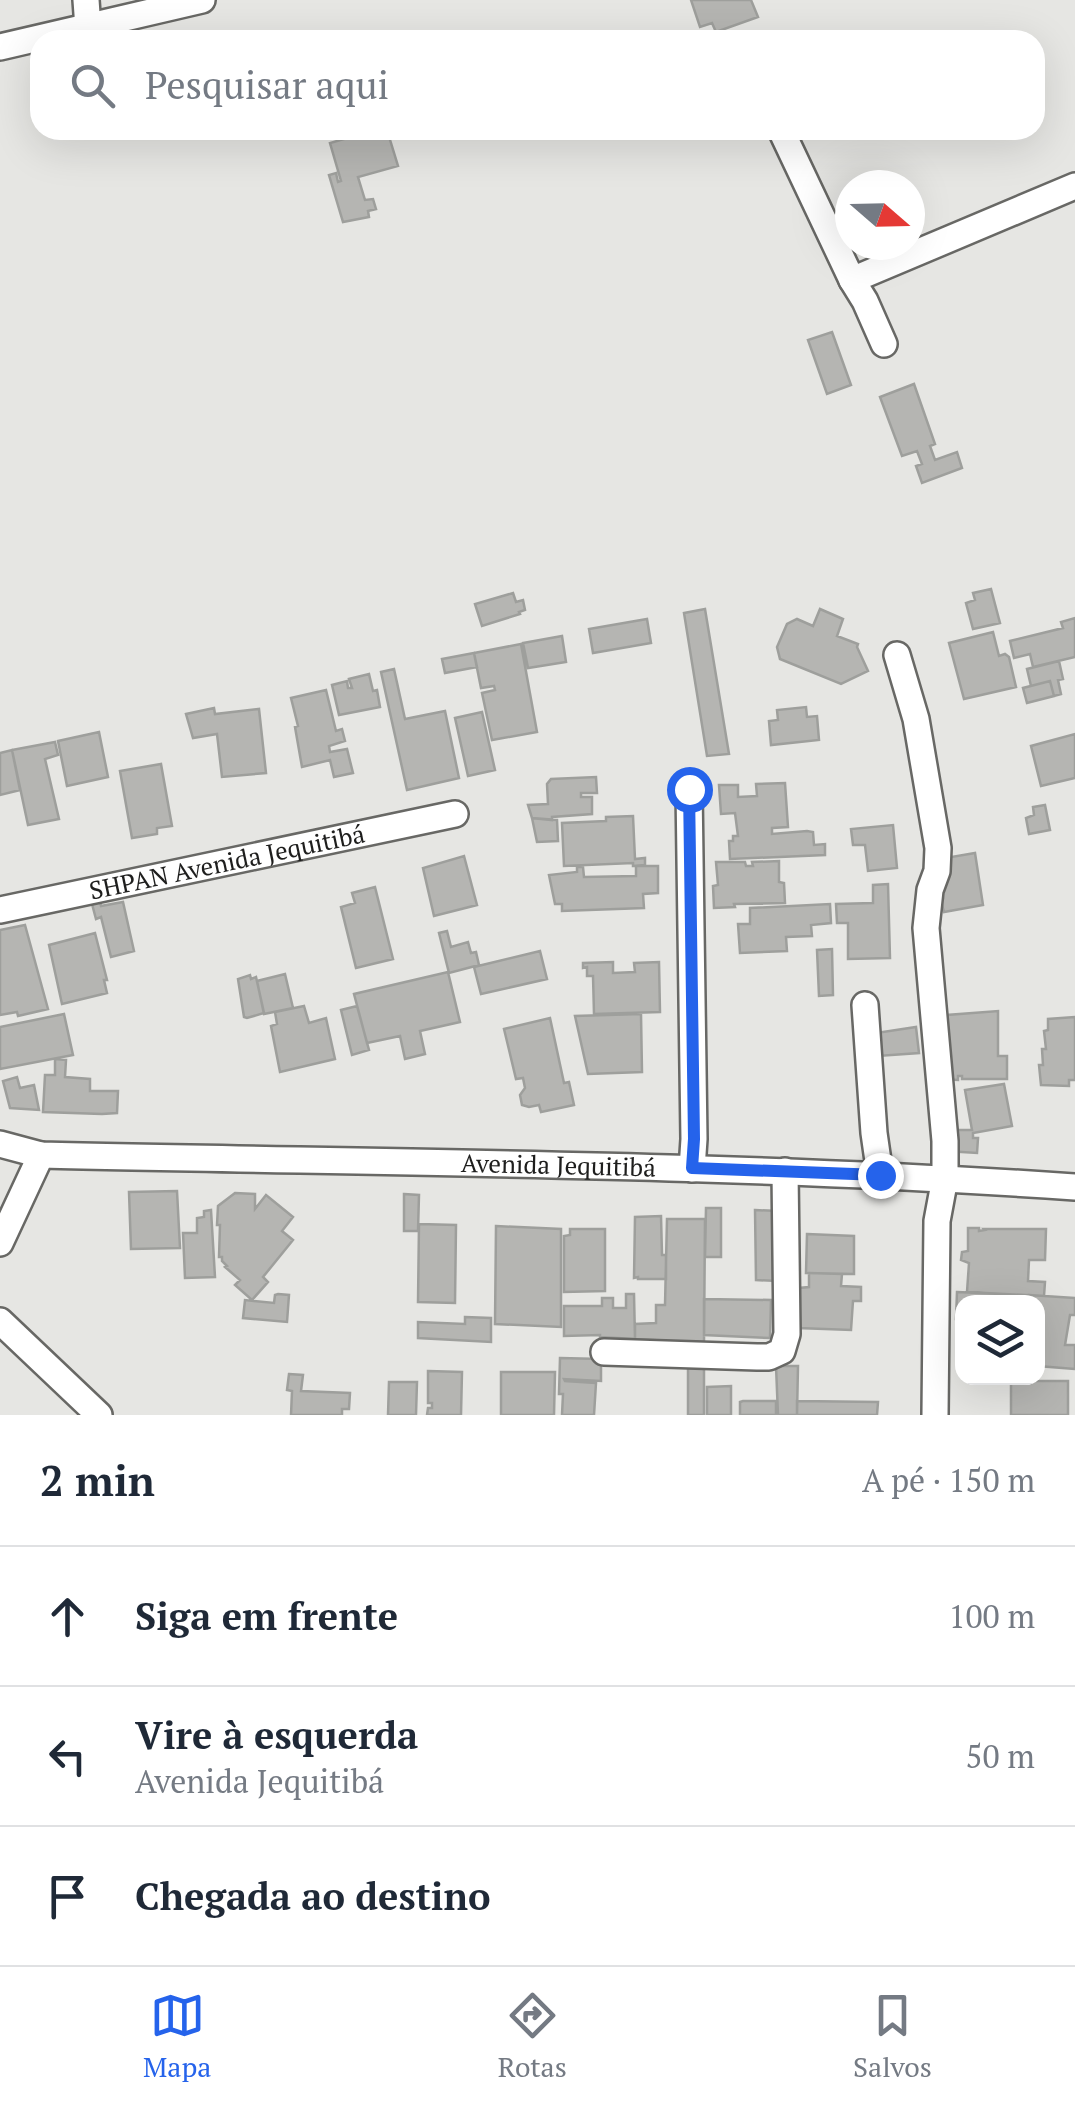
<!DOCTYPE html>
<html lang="pt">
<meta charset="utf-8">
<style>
:root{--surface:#fff;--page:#f2f2f3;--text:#1f2937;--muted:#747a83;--line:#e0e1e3;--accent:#2563eb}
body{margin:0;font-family:"PT Serif",serif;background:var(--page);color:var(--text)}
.controls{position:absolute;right:30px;bottom:30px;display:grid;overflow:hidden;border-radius:20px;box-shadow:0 10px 40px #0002}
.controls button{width:90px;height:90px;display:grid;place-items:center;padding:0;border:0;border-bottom:2px solid var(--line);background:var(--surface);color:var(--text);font:50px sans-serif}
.compass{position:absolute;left:835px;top:170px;width:90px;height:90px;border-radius:50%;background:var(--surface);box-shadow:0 10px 40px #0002;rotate:110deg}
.stop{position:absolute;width:30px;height:30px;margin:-22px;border:8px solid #2563eb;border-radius:50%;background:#fff}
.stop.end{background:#2563eb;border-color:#fff;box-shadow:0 2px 10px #0008}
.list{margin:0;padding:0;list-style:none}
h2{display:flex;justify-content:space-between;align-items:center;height:130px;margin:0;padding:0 40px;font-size:42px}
h2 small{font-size:32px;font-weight:400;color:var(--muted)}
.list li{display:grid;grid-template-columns:65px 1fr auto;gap:30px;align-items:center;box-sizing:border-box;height:140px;padding:0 40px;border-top:2px solid var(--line)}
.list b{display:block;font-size:38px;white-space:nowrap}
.list p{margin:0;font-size:32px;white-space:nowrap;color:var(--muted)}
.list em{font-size:32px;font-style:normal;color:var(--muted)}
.icon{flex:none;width:55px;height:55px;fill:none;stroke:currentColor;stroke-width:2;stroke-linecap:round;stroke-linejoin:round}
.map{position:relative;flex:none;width:1075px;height:1415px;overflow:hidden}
.search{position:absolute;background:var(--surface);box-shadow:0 10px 40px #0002;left:30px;right:30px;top:30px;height:110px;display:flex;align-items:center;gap:25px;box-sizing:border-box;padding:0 35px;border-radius:30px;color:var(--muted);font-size:38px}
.sheet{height:550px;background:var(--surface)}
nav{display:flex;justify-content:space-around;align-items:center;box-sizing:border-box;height:140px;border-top:2px solid var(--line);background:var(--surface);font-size:28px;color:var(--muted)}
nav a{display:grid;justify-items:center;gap:5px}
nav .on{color:var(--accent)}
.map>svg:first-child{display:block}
.building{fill:#b5b5b2;stroke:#9e9f9c;stroke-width:2.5}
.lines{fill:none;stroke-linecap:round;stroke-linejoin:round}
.minor-casing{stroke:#686865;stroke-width:30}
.minor{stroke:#fff;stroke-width:25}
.route{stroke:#2563eb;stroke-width:12}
.labels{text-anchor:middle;stroke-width:8;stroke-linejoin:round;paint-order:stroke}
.street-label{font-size:25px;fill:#1e1e1d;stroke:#f3f3f0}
</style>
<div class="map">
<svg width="1075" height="1415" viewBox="0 0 1075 1415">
<rect width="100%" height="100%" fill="#e6e6e3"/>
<!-- building -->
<path class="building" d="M691 0H751L758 17 716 32 712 23 700 27Z
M353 130H365L366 132 387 130 398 166 358 177 365 200 373 199 376 209 368 211 369 217 343 222 329 175 336 173 338 182 341 181 330 143 354 136Z
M832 332 851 385 827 394 808 340Z
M914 384 935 444 930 446 935 460 957 452 962 468 922 483 916 466 922 464 917 451 902 456 880 397Z
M991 589 1000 623 973 629 966 603 975 600 973 593Z
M513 593 516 602 523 600 525 610 519 612 520 614 482 626 475 604Z
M705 609 729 754 707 756 684 613Z
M820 609 843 619 837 636 858 644 857 647 868 671 841 684 780 659 777 647 787 624 797 619 813 626Z
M1075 618V657L1033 667 1030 654 1014 658 1010 641 1063 628 1061 622Z
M647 619 651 643 593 653 589 629Z
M993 632 999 656 1005 654 1009 657 1016 687 964 699 949 643Z
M562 636 566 662 528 668 523 643Z
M521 644 537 732 492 740 482 693 495 690 494 686 481 688 474 653Z
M474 653 477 667 445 673 442 659Z
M1059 661 1063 679 1058 680 1061 694 1054 696 1050 681 1031 686 1027 669Z
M394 669 405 719 445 711 459 778 407 790 381 672Z
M369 674 373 691 377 690 380 707 339 715 332 685 347 681 348 688H352L349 679Z
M1050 681 1054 696 1027 703 1023 688Z
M326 690 336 731 342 729 345 741 329 746 330 752 347 749 353 773 334 777 330 760 302 767 295 727 298 726 291 698Z
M806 707 807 717 817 716 819 740 771 745 769 721 778 720 777 710Z
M214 708 215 714 259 709 266 773 222 777 217 734 193 738 186 714Z
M482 712 495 770 468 776 455 718Z
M99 732 108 777 67 786 58 741Z
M1075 734V778L1041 786 1031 746Z
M55 742 58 755 45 759 59 819 28 825 12 750Z
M12 750 20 790 0 795V753Z
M161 764 172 826 157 828V834L132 838 120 771Z
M596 777 597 793H581V797H592V814L552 817V820L532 818 528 805 548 804 547 784 551 779Z
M785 783 788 827 772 828V834L807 831 813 832 814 845 825 844V855L730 859 729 841H733V836H738L735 813 721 814 719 785H738V797L757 796 756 784Z
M1045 805 1050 830 1029 834 1026 818 1034 815 1033 807Z
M633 816 635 859 645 858V865L633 866V863L564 866 562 823 606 821V817Z
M532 818 557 820 558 841 537 842Z
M893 825 897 868 868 871 865 845H853L851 829Z
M975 853 983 905 944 912 940 898H943L941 881 951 857Z
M464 856 477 905 434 916 423 868Z
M779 861V882L784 883 785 903 734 904 735 907 714 908 713 886 718 885 716 862H745L746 866H753L752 862Z
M636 866H658V893L643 894 644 908 562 911V904H555L549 875 577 872V867H583L584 877 636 876Z
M888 884 890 958 848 959V923H837L836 904 873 903V885Z
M375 887 393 959 356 968 341 907 355 903 352 893Z
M100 902 101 906 123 902 134 951 111 957 101 917 96 919 92 904Z
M830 904 831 923 811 925 812 936 786 937 787 951 740 953 738 924H750V908Z
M25 925 48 1009 18 1016 17 1012 0 1015V930Z
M447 931 451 947 468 942 471 953 476 952 479 965 449 973 439 933Z
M95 933 107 980H104L107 993 62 1004 49 945Z
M832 949 833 995 819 996 817 950Z
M540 951 547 979 481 994 474 967Z
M613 962V973L635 972 634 963 659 962 660 1012 594 1014 593 976H587V967L583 968V963Z
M448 972 460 1022 420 1031 425 1054 405 1059 400 1036 367 1043 354 994Z
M285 974 293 1008 264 1014 257 981Z
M250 975 251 979 256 977 264 1013 247 1018 244 1017 238 979Z
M304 1006 309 1023 326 1018 335 1059 280 1072 271 1026 277 1024 275 1012Z
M357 1006 369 1050 352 1055 341 1010Z
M998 1011V1056H1007V1079H962V1076H958V1080L939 1079 947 1058V1015Z
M64 1014 73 1055 0 1069V1027Z
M641 1014 642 1072 588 1074 575 1016Z
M1075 1017V1080H1069V1086L1041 1085 1039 1065H1043L1042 1049H1046L1044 1031 1048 1030V1019Z
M550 1018 564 1083 569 1082 574 1105 541 1112 539 1105 529 1107 522 1105 520 1095 525 1088 523 1078 516 1079 504 1029Z
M916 1027 919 1053 878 1056 876 1033Z
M55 1059 66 1060 65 1077 90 1079V1091H118L117 1113 102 1114 43 1112 45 1075H55Z
M17 1077 20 1088 34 1085 39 1110 10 1108 3 1081Z
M1004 1084 1012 1126 973 1133V1138H978L977 1153 946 1151 944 1130H972L965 1090Z
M177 1191 180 1248 131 1249 129 1192Z
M235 1193 255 1194V1209L266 1195 293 1217 282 1231 293 1240 263 1277 268 1282 252 1300 235 1285 240 1280 225 1267 227 1266 222 1261V1257H219L220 1225H217L218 1206Z
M404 1194 419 1195 418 1231H404Z
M706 1208H721V1257H705Z
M211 1210 215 1277 185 1278 183 1233H197V1218L204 1217V1211Z
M755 1210 778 1211 777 1281 756 1280Z
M661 1216 662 1255H666V1279H638V1277L634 1278 635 1217Z
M667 1219H705L704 1343 635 1339V1324L656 1323V1305H665Z
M419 1224 456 1225 455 1303 418 1302Z
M496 1226 561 1229V1327L495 1324Z
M968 1228H979V1231L985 1230 984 1229H1046L1045 1260H1029L1028 1281 1045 1282 1044 1296 967 1292 969 1263 961 1260 962 1252 968 1251Z
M570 1229H605V1291L564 1292V1236L570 1235Z
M807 1234 854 1236V1274L806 1273Z
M809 1273 842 1274 841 1286 861 1287V1301H853L851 1330 798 1328 799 1288 809 1287Z
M957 1292 1024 1295V1302H962V1319H956Z
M278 1294 289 1295 287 1322 243 1318 245 1300 274 1303 275 1295Z
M626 1294H634L635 1339 600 1337V1335L564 1336V1306H602V1298H613V1308H626Z
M1029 1295 1075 1298V1315H1070L1065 1345H1075V1369L1038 1366V1302H1029Z
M704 1299 771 1300 770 1338 704 1335Z
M465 1317 491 1318V1342L418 1338V1322L465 1324Z
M560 1358 601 1359V1381L564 1379 565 1381 596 1383 594 1415H562L563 1394H559Z
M688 1364H704V1415H688Z
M776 1366H798L797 1415H778Z
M428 1371 462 1372 461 1415H427L428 1408H432V1403H428Z
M501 1372H555L554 1415H501Z
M289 1374 303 1375 301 1391 350 1393 349 1409H342V1415H291L292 1391 287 1390Z
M1011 1381H1068V1415H1011Z
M389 1382H417L416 1415H388Z
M731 1386V1415H707V1387Z
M743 1401H776V1415H740V1402Z
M797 1401 878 1402 877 1415H797Z"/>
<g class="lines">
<defs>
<g id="minor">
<path d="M86 0 88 28"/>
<path d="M0 47 202 0"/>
<path d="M781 130 852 280"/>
<path d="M884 344 865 301 852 280 1075 186"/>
<path d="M897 655 916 719 938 848 937 871 930 890 926 928 945 1141V1178L937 1221 935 1415"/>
<path d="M689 789 694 1139 692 1169"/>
<path id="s1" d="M0 910 455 814"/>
<path d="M865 1005 874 1133 880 1175"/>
<path id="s2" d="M0 1144 41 1155C386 1163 731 1163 1075 1187"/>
<path d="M0 1243 41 1155"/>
<path d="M0 1321 99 1415"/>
<path d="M604 1352 757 1357H769L782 1351 787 1334 785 1171"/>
</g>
</defs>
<!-- minor casing -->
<use href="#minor" class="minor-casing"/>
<!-- minor -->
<use href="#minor" class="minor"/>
</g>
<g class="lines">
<!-- route -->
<path class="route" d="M689 789 694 1139 692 1168 880 1175"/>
</g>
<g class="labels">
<!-- street labels -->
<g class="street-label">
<text dy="9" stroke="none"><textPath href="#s1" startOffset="232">SHPAN Avenida Jequitibá</textPath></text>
<text dy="9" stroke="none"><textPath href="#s2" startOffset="560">Avenida Jequitibá</textPath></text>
</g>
</g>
</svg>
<div class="controls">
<button><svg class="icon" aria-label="layers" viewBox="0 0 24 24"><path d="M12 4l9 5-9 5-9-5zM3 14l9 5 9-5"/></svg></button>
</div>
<svg class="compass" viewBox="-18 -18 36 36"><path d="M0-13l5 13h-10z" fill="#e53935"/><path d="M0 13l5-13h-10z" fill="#747a83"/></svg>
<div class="stop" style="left:689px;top:789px"></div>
<div class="stop end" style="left:880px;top:1175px"></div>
<div class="search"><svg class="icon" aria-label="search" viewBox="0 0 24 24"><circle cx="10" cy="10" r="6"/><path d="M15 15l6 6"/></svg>Pesquisar aqui</div>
</div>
<section class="sheet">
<h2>2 min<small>A pé · 150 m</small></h2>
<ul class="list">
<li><svg class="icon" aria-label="ahead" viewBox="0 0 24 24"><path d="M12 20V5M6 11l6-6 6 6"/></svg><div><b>Siga em frente</b></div><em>100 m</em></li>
<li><svg class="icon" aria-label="left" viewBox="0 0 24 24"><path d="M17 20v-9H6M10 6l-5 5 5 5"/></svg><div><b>Vire à esquerda</b><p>Avenida Jequitibá</p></div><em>50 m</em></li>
<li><svg class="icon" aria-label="arrive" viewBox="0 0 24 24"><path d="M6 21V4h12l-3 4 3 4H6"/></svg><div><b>Chegada ao destino</b></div></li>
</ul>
</section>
<nav>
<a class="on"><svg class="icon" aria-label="map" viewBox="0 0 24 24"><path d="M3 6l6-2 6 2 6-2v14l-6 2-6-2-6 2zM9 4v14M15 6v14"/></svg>Mapa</a>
<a><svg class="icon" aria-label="directions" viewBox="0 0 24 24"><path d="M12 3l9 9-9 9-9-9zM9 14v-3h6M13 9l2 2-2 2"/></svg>Rotas</a>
<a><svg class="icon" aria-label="saved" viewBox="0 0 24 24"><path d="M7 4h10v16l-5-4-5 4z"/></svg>Salvos</a>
</nav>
